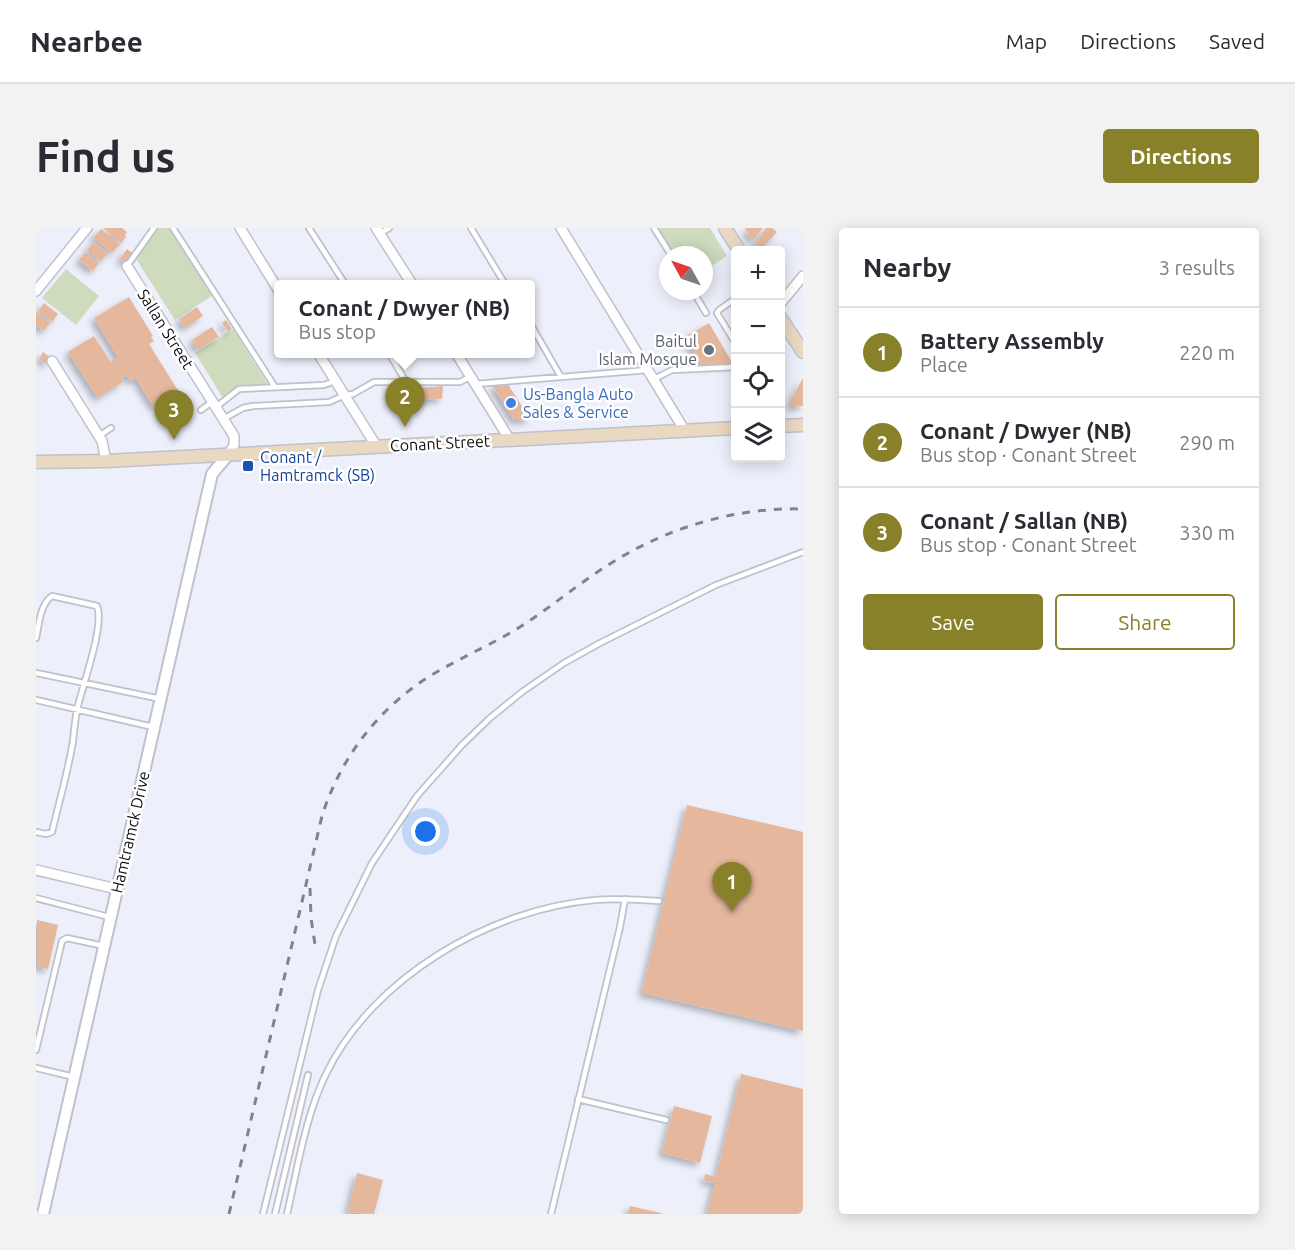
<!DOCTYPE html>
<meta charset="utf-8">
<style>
:root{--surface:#fff;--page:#f2f2f3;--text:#2b2b33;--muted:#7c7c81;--line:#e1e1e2;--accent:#898129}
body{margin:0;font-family:Ubuntu,sans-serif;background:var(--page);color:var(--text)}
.controls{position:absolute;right:18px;top:18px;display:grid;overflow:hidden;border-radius:6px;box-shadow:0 3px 15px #0003}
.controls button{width:54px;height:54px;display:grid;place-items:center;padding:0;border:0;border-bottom:2px solid var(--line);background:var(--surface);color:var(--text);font:30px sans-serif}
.compass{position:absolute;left:623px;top:18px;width:54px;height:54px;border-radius:50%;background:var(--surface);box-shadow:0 3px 15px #0003;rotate:310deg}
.you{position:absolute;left:390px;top:604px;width:21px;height:21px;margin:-15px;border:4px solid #fff;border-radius:50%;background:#1a73e8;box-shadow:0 0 0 9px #1a73e833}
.badge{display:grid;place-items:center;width:39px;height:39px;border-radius:50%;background:var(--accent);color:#fff;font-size:20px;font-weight:700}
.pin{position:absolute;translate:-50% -50px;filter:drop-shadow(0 2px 3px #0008)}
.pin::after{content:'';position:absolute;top:32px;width:21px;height:18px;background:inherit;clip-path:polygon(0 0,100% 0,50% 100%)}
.popup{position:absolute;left:238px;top:52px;width:261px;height:78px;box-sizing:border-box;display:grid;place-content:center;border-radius:6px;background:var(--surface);filter:drop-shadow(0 2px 4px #0005);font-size:20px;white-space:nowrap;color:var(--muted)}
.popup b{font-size:22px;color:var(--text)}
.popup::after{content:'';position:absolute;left:50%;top:100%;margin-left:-12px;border:12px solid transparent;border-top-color:var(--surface)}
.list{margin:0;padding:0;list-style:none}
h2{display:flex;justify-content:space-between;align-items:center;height:78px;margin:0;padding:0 24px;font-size:26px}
h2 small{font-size:20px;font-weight:400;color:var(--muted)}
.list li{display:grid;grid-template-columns:39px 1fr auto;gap:18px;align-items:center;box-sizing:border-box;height:90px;padding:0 24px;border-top:2px solid var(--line)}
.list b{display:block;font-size:22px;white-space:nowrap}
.list p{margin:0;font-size:20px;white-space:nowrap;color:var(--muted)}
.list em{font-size:20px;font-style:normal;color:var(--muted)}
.actions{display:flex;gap:12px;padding:18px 24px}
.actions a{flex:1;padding:14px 0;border:2px solid var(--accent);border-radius:6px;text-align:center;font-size:21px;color:var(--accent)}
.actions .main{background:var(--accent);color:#fff}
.icon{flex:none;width:33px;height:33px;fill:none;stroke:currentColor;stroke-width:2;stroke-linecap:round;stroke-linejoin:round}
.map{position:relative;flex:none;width:767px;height:986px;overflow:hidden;border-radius:6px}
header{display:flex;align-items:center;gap:36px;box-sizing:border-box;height:84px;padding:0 30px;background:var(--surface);border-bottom:2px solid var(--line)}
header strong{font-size:28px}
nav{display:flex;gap:33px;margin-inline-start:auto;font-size:21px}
.intro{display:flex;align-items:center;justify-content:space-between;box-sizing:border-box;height:144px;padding:0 36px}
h1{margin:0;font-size:42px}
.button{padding:15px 27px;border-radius:6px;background:var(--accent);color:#fff;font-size:21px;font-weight:700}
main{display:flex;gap:36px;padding:0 36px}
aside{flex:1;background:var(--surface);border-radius:6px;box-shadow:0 3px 15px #0003}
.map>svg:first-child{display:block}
.green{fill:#cedcbd}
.building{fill:#e5b79c;filter:url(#shadow)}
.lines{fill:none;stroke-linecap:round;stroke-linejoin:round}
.service-casing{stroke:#bfc1cc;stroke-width:8}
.minor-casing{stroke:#bfc1cc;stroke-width:12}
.tertiary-casing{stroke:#bfc1cc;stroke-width:14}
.secondary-casing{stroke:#bfc1cc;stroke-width:15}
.service{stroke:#fff;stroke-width:4.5}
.minor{stroke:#fff;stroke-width:9}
.tertiary{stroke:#fff;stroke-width:10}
.secondary{stroke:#ead9c2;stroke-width:12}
.rail{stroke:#81838a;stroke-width:3;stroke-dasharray:8 8;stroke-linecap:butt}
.worship-dot{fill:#6b7280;stroke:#fff;stroke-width:2}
.shop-dot{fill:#3f7fe0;stroke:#fff;stroke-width:2}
.transit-dot{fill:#1a4fb4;stroke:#fff;stroke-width:2}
.labels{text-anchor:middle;stroke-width:5;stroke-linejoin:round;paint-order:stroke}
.street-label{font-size:16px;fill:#0e0f12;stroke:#fff}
.worship-label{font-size:16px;fill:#5b616d;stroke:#fff;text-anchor:end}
.shop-label{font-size:16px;fill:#366cbe;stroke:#fff;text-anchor:start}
.transit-label{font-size:16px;fill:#164399;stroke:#fff;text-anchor:start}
</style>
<header>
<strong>Nearbee</strong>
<nav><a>Map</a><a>Directions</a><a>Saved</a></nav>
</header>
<div class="intro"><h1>Find us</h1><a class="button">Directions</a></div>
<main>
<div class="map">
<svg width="767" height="986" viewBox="0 0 767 986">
<defs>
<filter id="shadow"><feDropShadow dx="-4" dy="4" stdDeviation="3" flood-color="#0004"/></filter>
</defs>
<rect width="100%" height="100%" fill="#edf0fb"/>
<!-- green -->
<path class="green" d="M122 0H134L176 68 139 92 100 31Z
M620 0H674L691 28 668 43V27H636Z
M30 41 63 68 40 97 6 70Z
M197 101 232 157 206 163 190 175 159 125Z"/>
<!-- building -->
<path class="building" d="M67 0H86L91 4 89 7 90 9 85 15Z
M709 0H727L716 13Z
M730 0H736L741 4 726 20 720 15Z
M65 1 84 16 76 25 57 10Z
M58 14 72 25 65 33 51 22Z
M91 21 98 26 90 36 84 31Z
M49 24 63 35 57 43 43 32Z
M93 69 117 108 115 109 118 113 113 116 143 164 118 180 100 150 94 153 90 147 85 150 87 154 62 170 32 124 58 108 75 134 82 129 58 90Z
M8 75 22 86 16 94 2 83Z
M161 79 167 88 149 100 143 91Z
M0 84 14 95 8 103 0 97Z
M190 92 196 101 192 104 186 95Z
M673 95 697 136 666 137 649 109Z
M176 99 183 109 162 122 156 112Z
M7 124 15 130 10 136 3 131Z
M767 150V178L755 179V172Z
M370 154 373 161 407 158 406 171 355 174 354 157Z
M471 155 495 192H478L456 157 464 156 466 159Z
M651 577 767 604V803L606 765Z
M1 692 22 697 12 741 2 739 1 745Z
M705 846 767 861V986H671L679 955 668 953 669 946 680 949Z
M638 878 676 888 664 935 626 925Z
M321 945 347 952 338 986 312 984Z
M594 978 625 985V986H592Z"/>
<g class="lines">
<defs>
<path id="service" d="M137 0 239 159
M273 0 309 56
M435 0 469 56
M618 0 635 27
M343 6 353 0
M91 38 118 0
M657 63 670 85
M700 70 683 82 681 85 700 116
M495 97 525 149
M353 125 370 154
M618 151 636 142 700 139
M439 156 612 142
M180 179 203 161 288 157 299 153
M165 182 176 174
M187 191 207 180 217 178 293 174 309 167 317 166 338 154H424L434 149
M63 208 75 200
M0 410C3 397 4 376 16 368L61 378C69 398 46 458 41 482 39 492 38 503 37 513 32 544 23 574 16 604L10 606 0 604
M0 445 125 471
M0 472 117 499
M0 670 73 689
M0 822 26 713 31 710 68 718
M0 840 38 849
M542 871 630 892
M227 986 282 762 300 708 336 635 381 568 426 517 454 490 486 464 528 435 564 415 680 357 767 324
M239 986 272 847
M251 986C262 939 269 889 290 846 337 749 455 681 559 672 580 670 602 672 623 673
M515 986 584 699 589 671"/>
<path id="minor" d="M204 0 243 63
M340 0 376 56
M525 0 649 203
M91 38 198 208V217L192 227
M0 63 51 0
M744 76 767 48
M282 125 341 219
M420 125 474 212
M16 133 66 213 70 233
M0 642 81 661"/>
<path id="tertiary" d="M7 986 176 246 192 227"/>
<path id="secondary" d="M689 0 703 22
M744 89 767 124
M744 198 767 197
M0 234 70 233 700 200"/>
</defs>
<!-- service casing -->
<use href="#service" class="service-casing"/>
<!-- minor casing -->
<use href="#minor" class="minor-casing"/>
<!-- tertiary casing -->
<use href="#tertiary" class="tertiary-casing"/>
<!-- secondary casing -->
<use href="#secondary" class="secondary-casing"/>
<!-- service -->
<use href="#service" class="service"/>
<!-- minor -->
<use href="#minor" class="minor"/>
<!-- tertiary -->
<use href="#tertiary" class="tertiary"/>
<!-- secondary -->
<use href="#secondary" class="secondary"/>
<!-- rail -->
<path class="rail" d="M274 660 275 690 280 723
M193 986 286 588C305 528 345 477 399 445 428 428 459 415 487 397 515 379 541 357 569 339 627 301 697 279 767 281"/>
</g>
<!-- markers -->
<circle class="worship-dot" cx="673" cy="122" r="6"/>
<circle class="shop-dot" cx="475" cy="175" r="6"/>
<rect class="transit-dot" x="206" y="232" width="12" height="12" rx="3"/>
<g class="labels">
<!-- street labels -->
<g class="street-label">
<text transform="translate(130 101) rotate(58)" y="6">Sallan Street</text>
<text transform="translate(404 215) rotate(-3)" y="6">Conant Street</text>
<text transform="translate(94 604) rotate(-77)" y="6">Hamtramck Drive</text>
</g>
<!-- worship labels -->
<g class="worship-label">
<text x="661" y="119">Baitul<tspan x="661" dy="18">Islam Mosque</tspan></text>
</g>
<!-- shop labels -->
<g class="shop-label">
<text x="487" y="172">Us-Bangla Auto<tspan x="487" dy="18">Sales &amp; Service</tspan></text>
</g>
<!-- transit labels -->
<g class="transit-label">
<text x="224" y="235">Conant /<tspan x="224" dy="18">Hamtramck (SB)</tspan></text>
</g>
</g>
</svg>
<div class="controls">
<button>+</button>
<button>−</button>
<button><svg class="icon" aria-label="locate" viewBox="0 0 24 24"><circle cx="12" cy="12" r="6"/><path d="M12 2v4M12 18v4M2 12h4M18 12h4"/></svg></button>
<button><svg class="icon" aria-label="layers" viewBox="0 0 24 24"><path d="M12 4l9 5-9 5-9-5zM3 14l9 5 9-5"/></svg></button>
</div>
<svg class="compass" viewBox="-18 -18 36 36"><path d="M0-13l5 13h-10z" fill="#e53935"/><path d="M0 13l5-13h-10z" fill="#7c7c81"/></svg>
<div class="you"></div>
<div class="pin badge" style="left:696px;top:684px">1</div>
<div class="pin badge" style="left:369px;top:199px">2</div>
<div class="popup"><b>Conant / Dwyer (NB)</b>Bus stop</div>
<div class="pin badge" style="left:138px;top:212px">3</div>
</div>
<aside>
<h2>Nearby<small>3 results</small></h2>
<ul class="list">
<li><span class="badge">1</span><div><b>Battery Assembly</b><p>Place</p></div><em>220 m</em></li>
<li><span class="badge">2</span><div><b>Conant / Dwyer (NB)</b><p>Bus stop · Conant Street</p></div><em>290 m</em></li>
<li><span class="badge">3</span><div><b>Conant / Sallan (NB)</b><p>Bus stop · Conant Street</p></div><em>330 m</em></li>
</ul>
<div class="actions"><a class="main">Save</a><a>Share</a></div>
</aside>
</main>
